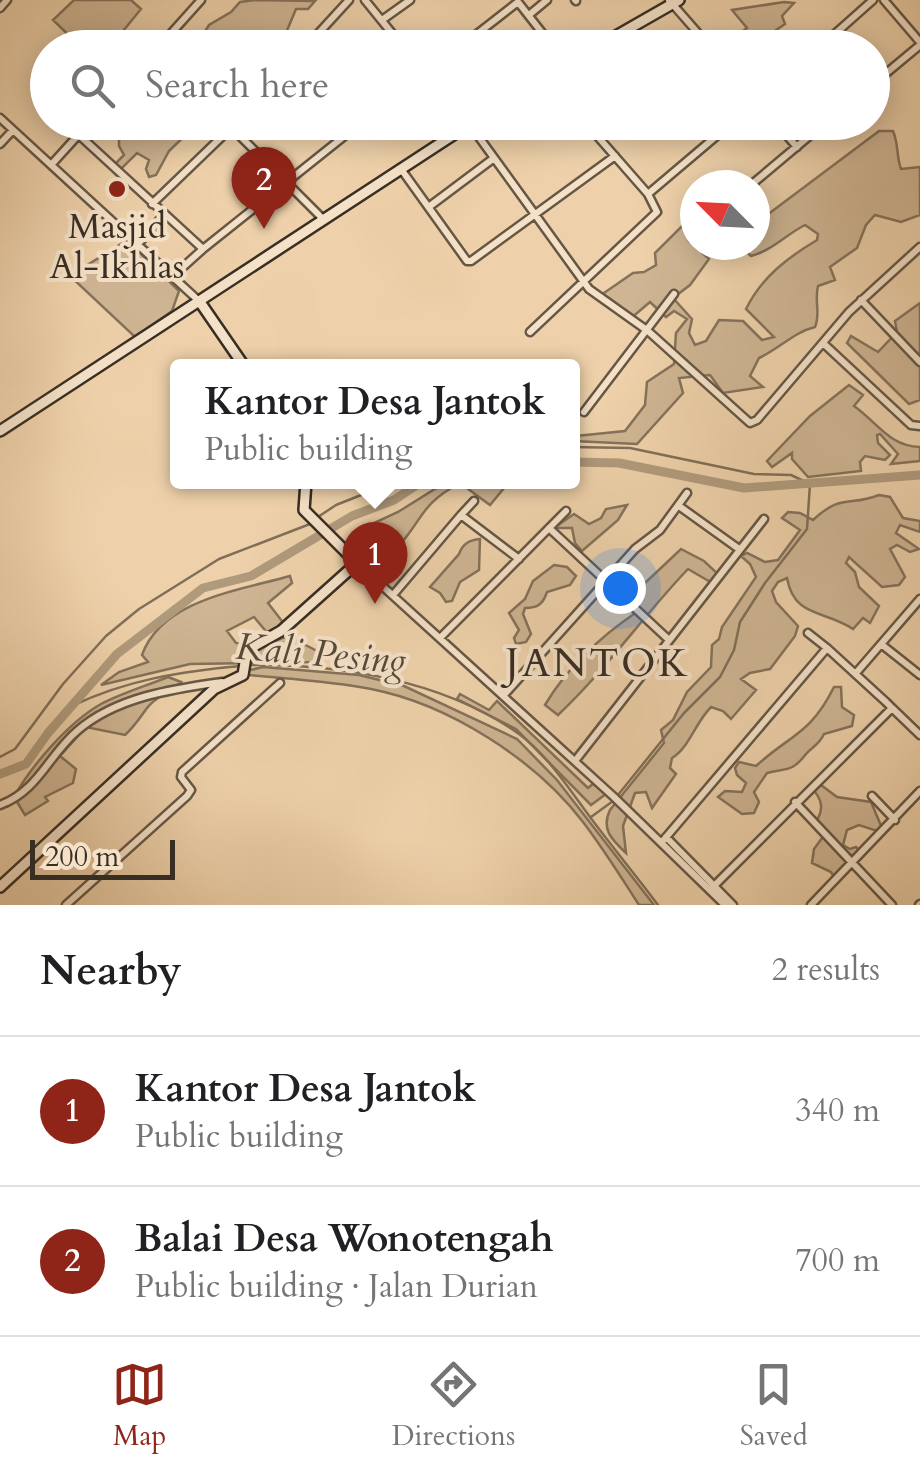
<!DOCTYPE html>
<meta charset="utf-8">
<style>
:root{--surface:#fff;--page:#f2f2f2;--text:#202124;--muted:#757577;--line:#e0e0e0;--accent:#8f2418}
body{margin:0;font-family:Cardo,serif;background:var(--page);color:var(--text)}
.compass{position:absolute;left:680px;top:170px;width:90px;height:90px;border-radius:50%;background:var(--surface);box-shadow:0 5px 25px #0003;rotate:294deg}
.scale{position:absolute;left:30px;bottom:25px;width:145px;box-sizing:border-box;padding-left:10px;border:5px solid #392e23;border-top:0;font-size:28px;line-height:35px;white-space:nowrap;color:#392e23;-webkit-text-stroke:8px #f4e1c8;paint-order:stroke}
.you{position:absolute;left:620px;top:588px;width:35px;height:35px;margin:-25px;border:8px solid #fff;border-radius:50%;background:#1a73e8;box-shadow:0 0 0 15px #1a73e833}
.badge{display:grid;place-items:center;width:65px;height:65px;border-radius:50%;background:var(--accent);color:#fff;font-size:32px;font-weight:700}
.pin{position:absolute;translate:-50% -82px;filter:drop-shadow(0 2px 5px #0008)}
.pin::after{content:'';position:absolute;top:52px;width:35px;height:30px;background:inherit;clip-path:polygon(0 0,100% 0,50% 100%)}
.popup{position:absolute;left:170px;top:359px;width:410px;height:130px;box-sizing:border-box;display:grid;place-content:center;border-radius:10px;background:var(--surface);filter:drop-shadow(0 2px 8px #0005);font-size:32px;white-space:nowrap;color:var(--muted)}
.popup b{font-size:38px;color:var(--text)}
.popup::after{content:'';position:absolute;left:50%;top:100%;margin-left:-20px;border:20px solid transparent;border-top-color:var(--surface)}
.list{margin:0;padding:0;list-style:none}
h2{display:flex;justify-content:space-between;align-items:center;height:130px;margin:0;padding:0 40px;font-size:42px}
h2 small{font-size:32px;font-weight:400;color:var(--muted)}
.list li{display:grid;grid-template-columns:65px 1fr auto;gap:30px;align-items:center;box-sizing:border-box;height:150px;padding:0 40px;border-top:2px solid var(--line)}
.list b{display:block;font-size:38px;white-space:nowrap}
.list p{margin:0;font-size:32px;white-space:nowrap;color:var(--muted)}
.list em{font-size:32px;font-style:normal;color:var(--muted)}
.icon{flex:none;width:55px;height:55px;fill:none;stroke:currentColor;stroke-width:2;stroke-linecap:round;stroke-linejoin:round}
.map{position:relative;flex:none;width:920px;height:905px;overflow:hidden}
.search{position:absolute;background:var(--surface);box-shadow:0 5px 25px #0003;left:30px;right:30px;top:30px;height:110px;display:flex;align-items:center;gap:25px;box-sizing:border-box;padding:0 35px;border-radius:55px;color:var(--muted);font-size:38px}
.sheet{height:430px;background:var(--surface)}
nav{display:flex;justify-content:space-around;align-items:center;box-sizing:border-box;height:140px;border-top:2px solid var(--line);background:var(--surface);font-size:28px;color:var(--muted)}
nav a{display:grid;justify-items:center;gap:5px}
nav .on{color:var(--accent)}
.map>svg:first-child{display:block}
.green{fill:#cfb593;stroke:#84725b;stroke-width:2.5}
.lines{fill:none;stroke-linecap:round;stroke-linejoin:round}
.stream{stroke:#806f58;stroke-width:2.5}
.river{stroke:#b09a7c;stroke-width:9}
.street-casing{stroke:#665745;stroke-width:11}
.secondary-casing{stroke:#392e23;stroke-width:14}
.street{stroke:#f4e1c8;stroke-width:6}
.secondary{stroke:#f4e1c8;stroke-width:9}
.poi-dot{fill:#8f2418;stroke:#f4e1c8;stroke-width:4}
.labels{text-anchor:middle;stroke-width:8;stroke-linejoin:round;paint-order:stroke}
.poi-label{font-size:35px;fill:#392e23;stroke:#f4e1c8}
.water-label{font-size:38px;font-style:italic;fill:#574939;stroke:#f4e1c8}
.quarter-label{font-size:40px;letter-spacing:2.5px;fill:#392e23;stroke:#f4e1c8}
</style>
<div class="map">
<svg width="920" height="905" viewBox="0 0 920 905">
<rect width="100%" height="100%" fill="#eed1aa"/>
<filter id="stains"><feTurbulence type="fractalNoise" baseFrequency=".002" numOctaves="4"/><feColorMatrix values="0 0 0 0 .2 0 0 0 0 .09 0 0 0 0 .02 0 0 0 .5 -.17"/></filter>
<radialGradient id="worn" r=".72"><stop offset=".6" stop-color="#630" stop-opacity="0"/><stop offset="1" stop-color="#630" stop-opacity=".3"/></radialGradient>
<!-- green -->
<path class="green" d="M74 0H131L141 9 110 47 102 42 95 47H81L53 20Z
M255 0 315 1 308 9H296L280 47H263L249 33 238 34 240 47H195L209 25 231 12 240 2Z
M784 2 794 3 782 16 785 24 776 30 768 47H732L725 37 733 38 747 28 732 10Z
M133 123H196L197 124 169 151 156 175 149 177 146 169 149 160 137 153 120 170 115 164 124 155 119 146V136Z
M879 131H893C899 145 896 155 901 169L920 167V215L901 222 875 215 866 225 857 248 830 267 835 280 818 286C814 302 821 312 815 327 794 332 779 349 759 358L750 376 763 387 723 393 710 375 679 378 683 393 637 444 573 441 572 432 576 436 625 431 645 405 647 382 674 364 676 333 687 319 674 311 666 317 650 302 630 319 601 295 633 273 644 272 656 265 655 253 684 224 689 241 709 259 690 285 673 298 692 319 689 333 695 345 706 341 719 320 743 321 762 340 774 337 746 309C762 277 787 258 817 240L818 234 805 225C787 234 771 251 751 256L739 245H755V224Z
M127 240 179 291 172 311 135 337 70 276Z
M920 303V400L909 404 847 343 851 336 878 352 897 332 895 321Z
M849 385 863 395 854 406C878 423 889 446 920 447V461L891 464 898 454 880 434 877 435 878 443 890 455 885 460 865 456 860 462 861 471 808 477 792 459V453L772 467 767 461 810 416Z
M446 482H509L490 505 460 483C419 505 424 519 396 549L361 529 398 512Z
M879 495 890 497 903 518 920 521V532L900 525 896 533 919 549 910 552 897 545 890 549 905 577 899 585 882 587 849 557 846 563 855 572 859 587 879 606 870 623 863 618 853 629C825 610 794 618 787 578L778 582 772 591 776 602 798 626 795 636 770 669 750 673 741 679 756 690 731 719 723 711 711 707C695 723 689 748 672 758L670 768 676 774 652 808 646 792 635 793 623 826 626 853C611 839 601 829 610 810L664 743 661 730 673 720 687 692 711 667 712 645 719 639 722 627 756 577 750 564 741 556 747 553 765 562 778 560 800 530 782 518 788 512 800 513 813 520C842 493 849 507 879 495Z
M627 505 618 520 582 551 575 543 572 528H554L574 514 589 524 601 518 606 509Z
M480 539 479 570 460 582 452 601 446 602 440 593 430 587 459 554C463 543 470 540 480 539Z
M681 549 704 561 719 575 712 583 688 569C643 616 606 670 558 715L545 705C566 669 600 637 634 614L622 589 626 578 637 572 645 583Z
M554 565 567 567 576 576 570 585 547 592C543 604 538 608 525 608L523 614 531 634 526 642 516 644 514 638 519 630 509 613 525 599 533 581Z
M290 576 292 583 268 603 285 625 270 636 254 617 227 631 236 643 266 644 288 636 319 652 315 662 190 664 101 685 119 672 148 662 142 655C162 599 242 590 290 576Z
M263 667 359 675 404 686 517 739 557 780 654 905H639C621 877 603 848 583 822 535 759 448 704 371 689 330 681 289 679 248 675L246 671Z
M168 677 181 682C171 691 155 697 147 708 139 719 135 726 125 735L86 727 60 756 76 769 73 783 45 797 48 801 25 815 14 797C31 766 69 722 101 704 122 693 146 686 168 677Z
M834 687H841L842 707 854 715 852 726 824 734C819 745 813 746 806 754 792 772 788 768 767 773L754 792 759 802 754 813 742 814 718 797 725 791 742 792 746 783 737 775 735 768 739 762 756 766C791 734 810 735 834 687Z
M460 694 489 710 497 701 588 788 594 783 606 794 591 805 516 729 457 699Z
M817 782 837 797 871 802 882 828 877 831 859 825 847 830 843 845 850 849 856 847 860 851 836 880 831 872 812 863 814 849 825 834 815 823C825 809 822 799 811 787Z"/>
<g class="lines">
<!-- stream -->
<path class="stream" d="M572 447 630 448 754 474 791 475 810 484 807 529 765 583 740 622 734 650 720 677 684 713 618 795
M318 517 336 505 394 482
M250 665C340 664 443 680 519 734 548 755 571 792 593 821 614 849 637 877 658 905
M72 706C126 680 182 671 242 666
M0 757 15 749 63 684 106 636 139 609 219 559 310 524
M591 817 613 801"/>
<!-- river -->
<path class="river" d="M572 462 619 463 744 488 920 475
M0 774 26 764 48 733 117 654 203 588 251 576 352 516 394 500 421 482"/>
<defs>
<path id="street" d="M365 0 404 48
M575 0 576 1
M669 0 711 48
M884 0 920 42
M0 8 7 0
M529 15 547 0
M382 20 410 0
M790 40 796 48
M158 48 201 0
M305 48 349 0
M459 48 518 2 554 48
M819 48 873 0
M872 85 920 45
M0 118 199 301
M468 122 589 289 648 331 750 423 757 420 849 312 920 247
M775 122 797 147
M232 128 323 219
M79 135 203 249 362 122
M0 144 13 130
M51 165 90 122
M401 169 467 261H471L615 156
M751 185 826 122
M648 194 733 122
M152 204 237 122
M430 206 494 158
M138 244 164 215
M173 276 203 249
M861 300 920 362
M530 332 657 212 648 194 585 122
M823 343 911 425 920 426
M584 412 674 294
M679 506 739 549
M461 515 474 501
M549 528 669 640
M357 563 614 797 725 905
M393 595 461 515 519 559
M808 633 827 648
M440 638 566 511
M881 644 920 675
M856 673 920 599
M503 696 635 549 660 530 687 493
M892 708 920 735
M575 761 764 519
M872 796 895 820
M795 802 892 905
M0 805C38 791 48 756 77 731 116 697 172 689 222 682
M666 837 733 905
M662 842 827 648 886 702 892 708 710 890
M66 905 187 796 191 790 181 777 182 772 280 683
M811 905 920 791
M919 905 920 904"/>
<path id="secondary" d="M595 48 679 0
M200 302 244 366
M0 431 473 122
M0 887 214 689 243 675 247 650 281 631 357 563 304 510 306 482"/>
</defs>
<!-- street casing -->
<use href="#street" class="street-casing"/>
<!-- secondary casing -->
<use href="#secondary" class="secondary-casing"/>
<!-- street -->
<use href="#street" class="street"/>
<!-- secondary -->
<use href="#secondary" class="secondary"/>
</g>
<!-- markers -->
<circle class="poi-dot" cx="117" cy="189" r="10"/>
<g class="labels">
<!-- poi labels -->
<g class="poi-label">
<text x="117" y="238">Masjid<tspan x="117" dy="40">Al-Ikhlas</tspan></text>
</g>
<!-- water labels -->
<g class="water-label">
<text transform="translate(321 653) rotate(5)" y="13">Kali Pesing</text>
</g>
<!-- quarter labels -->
<g class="quarter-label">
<text x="598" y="676">JANTOK</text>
</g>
</g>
<rect width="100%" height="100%" filter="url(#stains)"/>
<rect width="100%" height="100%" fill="url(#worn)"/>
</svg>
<svg class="compass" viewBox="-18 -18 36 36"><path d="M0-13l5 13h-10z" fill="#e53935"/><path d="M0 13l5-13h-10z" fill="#757577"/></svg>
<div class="scale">200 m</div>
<div class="you"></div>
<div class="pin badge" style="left:375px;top:604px">1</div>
<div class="popup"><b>Kantor Desa Jantok</b>Public building</div>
<div class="pin badge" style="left:264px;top:229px">2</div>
<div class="search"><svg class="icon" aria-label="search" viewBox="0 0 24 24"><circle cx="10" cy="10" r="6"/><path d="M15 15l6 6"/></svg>Search here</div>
</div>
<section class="sheet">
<h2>Nearby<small>2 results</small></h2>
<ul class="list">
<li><span class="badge">1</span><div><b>Kantor Desa Jantok</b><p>Public building</p></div><em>340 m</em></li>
<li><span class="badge">2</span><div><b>Balai Desa Wonotengah</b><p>Public building · Jalan Durian</p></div><em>700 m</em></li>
</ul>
</section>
<nav>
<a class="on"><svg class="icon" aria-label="map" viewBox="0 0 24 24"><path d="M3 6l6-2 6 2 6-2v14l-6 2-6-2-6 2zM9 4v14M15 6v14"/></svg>Map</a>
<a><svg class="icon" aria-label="directions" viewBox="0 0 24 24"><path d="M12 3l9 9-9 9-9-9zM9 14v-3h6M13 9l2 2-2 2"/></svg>Directions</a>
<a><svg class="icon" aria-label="saved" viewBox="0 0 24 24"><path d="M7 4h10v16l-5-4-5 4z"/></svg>Saved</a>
</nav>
